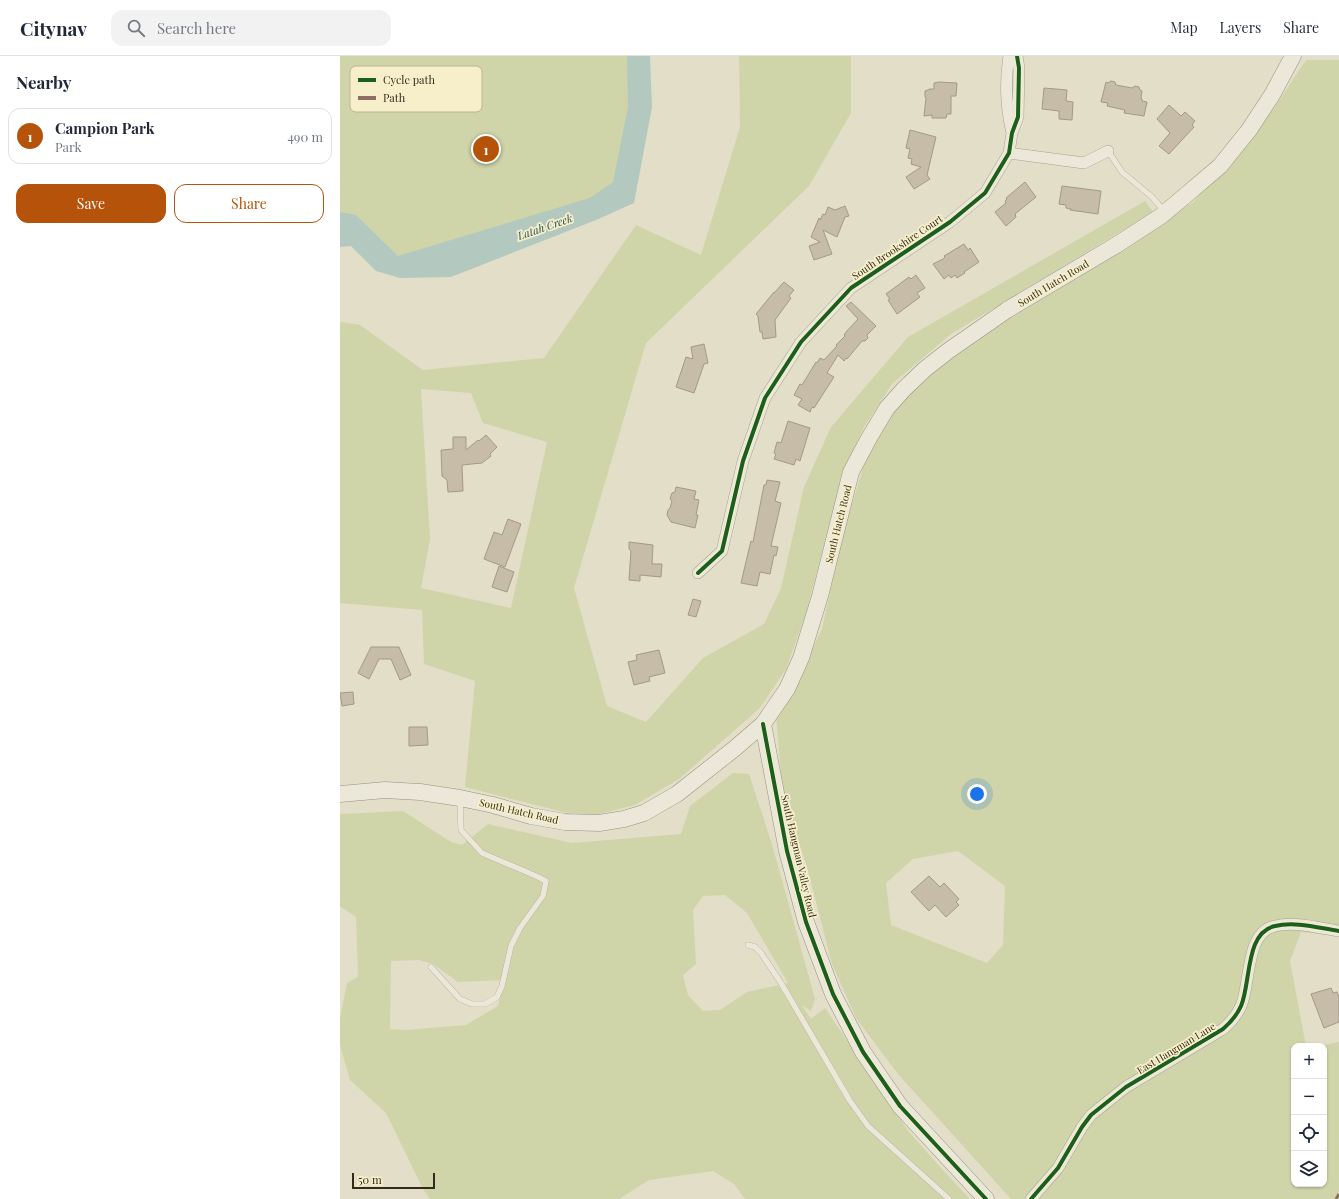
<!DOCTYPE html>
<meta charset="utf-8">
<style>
:root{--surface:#fff;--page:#f2f2f3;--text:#1f2937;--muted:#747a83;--line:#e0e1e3;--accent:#b45309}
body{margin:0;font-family:"Playfair Display",serif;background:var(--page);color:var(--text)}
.controls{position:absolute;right:12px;bottom:12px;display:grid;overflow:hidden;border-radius:8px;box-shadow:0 1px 3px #0004}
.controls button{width:36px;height:36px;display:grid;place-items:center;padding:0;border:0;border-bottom:1px solid var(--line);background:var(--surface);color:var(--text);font:20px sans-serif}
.scale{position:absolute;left:12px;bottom:10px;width:83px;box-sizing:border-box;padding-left:4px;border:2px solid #342a1a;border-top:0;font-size:11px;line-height:14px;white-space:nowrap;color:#342a1a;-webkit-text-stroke:3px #f6efca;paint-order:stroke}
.you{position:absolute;left:637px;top:738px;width:14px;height:14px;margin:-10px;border:3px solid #fff;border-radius:50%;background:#1a73e8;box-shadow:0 0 0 6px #1a73e833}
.badge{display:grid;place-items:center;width:26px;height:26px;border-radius:50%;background:var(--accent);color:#fff;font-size:13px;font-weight:700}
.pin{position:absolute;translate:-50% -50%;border:2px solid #fff;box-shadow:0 1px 4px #0006}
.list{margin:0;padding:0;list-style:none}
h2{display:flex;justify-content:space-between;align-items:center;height:52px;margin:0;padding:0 16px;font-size:17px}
h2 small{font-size:13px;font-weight:400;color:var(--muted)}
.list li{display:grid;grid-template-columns:26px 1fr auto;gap:12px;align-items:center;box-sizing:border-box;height:56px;margin:0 8px 8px;padding:0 8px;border:1px solid var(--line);border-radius:12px}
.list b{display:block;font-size:15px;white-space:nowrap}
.list p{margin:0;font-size:13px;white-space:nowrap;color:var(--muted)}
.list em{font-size:13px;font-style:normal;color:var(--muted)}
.actions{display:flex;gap:8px;padding:12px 16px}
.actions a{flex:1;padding:9px 0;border:1px solid var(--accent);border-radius:12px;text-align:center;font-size:14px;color:var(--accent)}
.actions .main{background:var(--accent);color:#fff}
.icon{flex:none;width:22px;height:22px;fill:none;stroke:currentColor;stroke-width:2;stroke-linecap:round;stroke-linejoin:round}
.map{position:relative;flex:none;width:999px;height:1143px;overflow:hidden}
header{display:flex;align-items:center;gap:24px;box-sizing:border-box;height:56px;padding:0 20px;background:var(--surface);border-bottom:1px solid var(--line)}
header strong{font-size:19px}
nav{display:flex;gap:22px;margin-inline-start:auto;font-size:14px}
.search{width:280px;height:36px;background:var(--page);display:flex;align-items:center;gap:10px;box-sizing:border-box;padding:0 14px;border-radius:12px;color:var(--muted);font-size:15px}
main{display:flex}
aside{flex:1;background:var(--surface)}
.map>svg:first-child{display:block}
.green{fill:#cfd5a8;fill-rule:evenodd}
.water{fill:#b3c8be}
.building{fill:#c7bca8;stroke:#a29987}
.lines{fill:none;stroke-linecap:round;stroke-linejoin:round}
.lane-casing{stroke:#a7a291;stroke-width:6}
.street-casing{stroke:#a7a291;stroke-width:12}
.secondary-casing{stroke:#979181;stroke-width:17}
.lane{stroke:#ebe7d9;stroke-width:5.5}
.street{stroke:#ebe7d9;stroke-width:11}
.secondary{stroke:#ebe7d9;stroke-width:16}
.quiet{stroke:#8d6e63;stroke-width:3;stroke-dasharray:6 3;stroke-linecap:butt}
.cycleway-casing{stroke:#f6efca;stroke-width:6}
.cycleway{stroke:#1b5e20;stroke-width:4}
.labels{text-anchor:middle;stroke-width:3.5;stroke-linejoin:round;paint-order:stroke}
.street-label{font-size:10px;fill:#342a1a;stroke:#f6efca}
.water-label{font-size:11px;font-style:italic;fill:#285255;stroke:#f6efca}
.key{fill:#f6efca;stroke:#bcb495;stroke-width:1}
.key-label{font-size:11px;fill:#342a1a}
</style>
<header>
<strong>Citynav</strong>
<div class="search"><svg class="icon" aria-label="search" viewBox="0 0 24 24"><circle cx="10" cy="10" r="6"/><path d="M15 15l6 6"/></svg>Search here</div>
<nav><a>Map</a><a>Layers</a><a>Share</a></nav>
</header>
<main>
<aside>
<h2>Nearby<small></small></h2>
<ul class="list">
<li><span class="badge">1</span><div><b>Campion Park</b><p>Park</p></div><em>490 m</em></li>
</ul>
<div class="actions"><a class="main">Save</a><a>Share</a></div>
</aside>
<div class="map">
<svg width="999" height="1143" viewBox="0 0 999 1143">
<rect width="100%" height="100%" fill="#e3dec7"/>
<!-- green -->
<path class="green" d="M0 0H299L283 133 60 210 0 175Z
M399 0H511V57L469 130 306 287 234 532 267 650 306 666 363 602 424 568 441 532 464 431 491 371 568 281 805 145 813 156 611 278 552 328 524 371 503 416 466 557 446 613 420 652 339 723 295 749 255 759 223 756 125 731 135 625 84 608 82 554 0 547V267L2 266 20 269 83 314 204 302 296 169 361 199 400 71ZM81 333 131 337 143 367 207 386 171 552 81 532 90 483Z
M966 4H999V880L961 876 950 905 966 990H954V1128H984V990H979L999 986V1143H671L558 1018 516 962 492 908 467 811 443 739 436 660 462 614 482 573 497 504 510 454 526 402 550 361 582 325 636 282 797 183 853 146 930 58ZM618 795 665 830 663 889 647 907 551 869 546 827 573 803Z
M393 717 409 718 431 785 475 943 471 955 462 949 471 963 485 952 569 1076 601 1112 630 1143H405L394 1128 373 1115 309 1124 279 1143H90L83 1133 46 1057 10 1024 0 989V963L7 927 18 921 16 861 0 850V758L63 755 111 786 122 789 148 768 232 787 341 778 350 750ZM385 839 407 857 448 927 407 936 380 954 363 955 348 939 343 919 356 908 353 854 363 840ZM79 904 93 908 118 926 164 924 158 950 126 969 66 974 50 973 51 905Z"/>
<!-- water -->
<path class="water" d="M287 0H310L312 51 294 147 256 164 111 221 60 222 36 215 11 190 0 191V156L16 159 58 200 250 142 273 126 288 51Z"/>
<!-- building -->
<path class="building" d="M771 25 775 26 776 29 792 32 795 30 799 31 800 34 802 35 801 42 802 43V45L807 46 804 60 784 57 785 54 767 50 768 47 761 46 766 26 768 27Z
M599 26 617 27 616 40H611V58H607L606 62H592V59L584 60 586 42 585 41V35L590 33H594V27Z
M704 32 727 34 726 45 733 46 732 64 719 63V55L702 53Z
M829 49 841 60 845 56 855 65 852 69 854 71 829 98 819 90 830 77 817 63Z
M570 74 596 81 587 119 590 123 574 133 566 121 581 111 571 108 572 103 568 102 570 93 566 92Z
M685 126 696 141 675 158 676 161 666 170 655 156 666 147 665 145 667 143 666 142Z
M722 130 761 135 758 158 730 154 731 153 726 152V149L719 148Z
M505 150 509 160 505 161 497 181 483 174 492 198 474 204 469 190 480 186 471 181 479 162 480 164 483 158 485 159 488 151 495 154Z
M624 188 628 194 630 192 639 206 624 216 625 217 617 222 615 219 611 222 609 219 604 223 593 208 603 203 605 201 604 200Z
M576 219 585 232 577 237 580 241 557 258 548 244 550 243 546 238 569 221 571 223Z
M444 226 454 234 449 240 451 242 435 264 436 281 423 283 422 276H420L418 260 416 258 434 236V237Z
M511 246 536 270 527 279 528 282 525 285H522L507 303 506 302 504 305 498 299 487 317 494 321 474 352 472 351 470 356 458 349 462 343 454 339 460 328 462 329 476 306 477 307 480 302 484 304 497 290 496 289 505 280 504 279 507 275 518 263 506 250Z
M364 288 368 307 364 308 354 337 336 331 346 301 353 303 351 291Z
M448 365 470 372 460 405 456 403 454 409 434 403 436 398 434 397 437 386 441 387Z
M146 379 157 391 150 398 151 400 142 407 122 409 123 435 108 436 107 424 102 420 101 394 113 393V381H126V394L138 384 139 385Z
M427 424 440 426 435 445 441 447 431 490 438 491 436 500 434 499 430 518 420 516 417 530 401 527 409 493 411 485 413 486 424 429H426Z
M336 431 356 435 354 443 359 444 356 459H358L355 472 331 466 327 459 328 454 330 452 332 445 330 443 332 437 335 436Z
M168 463 181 468 165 511 144 503 154 476 162 479Z
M289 486 313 489 312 508H322L321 521 300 519V525L289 524 291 495 289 493Z
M159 510 174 516 167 536 152 531Z
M353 543 361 545 356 561 348 559Z
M31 591H59L71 619 60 624 51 603H39L29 623 18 617Z
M319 594 325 617 309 621 310 625 294 629 288 606 297 604 296 599Z
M13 636 14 648 2 650 0 637Z
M69 671H87L88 689 69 690Z
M589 820 600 831 604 827 619 843 616 846 619 849 606 861 595 849 589 855 571 836Z
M991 932 993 937 997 936 999 941V966L984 972 971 938Z"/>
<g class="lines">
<defs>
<path id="lane" d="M768 95 782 116 812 141 825 156
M408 889 415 891 421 897 441 927 510 1045 528 1070 609 1143
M91 911 120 943 132 948H145L157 941 162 930 171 890 180 872 203 840 206 825 196 820 142 797 121 774 120 744"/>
<path id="street" d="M669 0C665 25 666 52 672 77
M669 97 744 107 768 95
M358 517 382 495 403 405 425 342 461 286 511 232 610 166 645 137 669 97 672 77 678 61 679 12 677 0
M691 1143 718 1112 742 1071 751 1059 786 1031 883 973C890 967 897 959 901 950 911 927 905 876 935 870 955 865 979 872 999 875"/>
<path id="secondary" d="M423 668 447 795 466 866 493 938 523 996 560 1050 646 1143
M0 738 45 734 80 736 120 742 153 749 191 760 225 766 259 767 284 763 304 757 337 738 394 693 423 668 447 633 461 602 480 540 511 416 529 382 547 352 564 333 585 313 608 295 667 254 778 188 821 160 846 139 880 110 909 74 932 39 953 0"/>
</defs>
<!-- lane casing -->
<use href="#lane" class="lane-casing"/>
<!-- street casing -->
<use href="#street" class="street-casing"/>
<!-- secondary casing -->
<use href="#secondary" class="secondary-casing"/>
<!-- lane -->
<use href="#lane" class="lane"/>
<!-- street -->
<use href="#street" class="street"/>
<!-- secondary -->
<use href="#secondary" class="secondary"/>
<!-- quiet -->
<path class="quiet" d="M996 1143 999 1138"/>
<defs>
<path id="cycleway" d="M358 517 382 495 403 405 425 342 461 286 511 232 610 166 645 137 669 97 672 77 678 61 679 12 677 0
M423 668 447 795 466 866 493 938 523 996 560 1050 646 1143
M691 1143 718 1112 742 1071 751 1059 786 1031 883 973C890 967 897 959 901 950 911 927 905 876 935 870 955 865 979 872 999 875"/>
</defs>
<!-- cycleway casing -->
<use href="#cycleway" class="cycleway-casing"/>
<!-- cycleway -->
<use href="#cycleway" class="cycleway"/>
</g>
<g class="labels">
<!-- street labels -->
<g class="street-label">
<text transform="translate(557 191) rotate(-34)" y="4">South Brookshire Court</text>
<text transform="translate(713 227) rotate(-31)" y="4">South Hatch Road</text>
<text transform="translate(498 468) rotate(-76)" y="4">South Hatch Road</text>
<text transform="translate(179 755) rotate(13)" y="4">South Hatch Road</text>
<text transform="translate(459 800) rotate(77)" y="4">South Hangman Valley Road</text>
<text transform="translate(836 992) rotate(-31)" y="4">East Hangman Lane</text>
</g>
<!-- water labels -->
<g class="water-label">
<text transform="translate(205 171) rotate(-19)" y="4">Latah Creek</text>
</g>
</g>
<!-- legend -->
<rect x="10" y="10" width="132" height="46" rx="6" class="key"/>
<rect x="18" y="22" width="18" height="4" fill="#1b5e20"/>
<rect x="18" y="40" width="18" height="4" fill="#8d6e63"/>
<g class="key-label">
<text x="43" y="28">Cycle path</text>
<text x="43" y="46">Path</text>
</g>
</svg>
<div class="controls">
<button>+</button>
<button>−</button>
<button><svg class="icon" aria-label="locate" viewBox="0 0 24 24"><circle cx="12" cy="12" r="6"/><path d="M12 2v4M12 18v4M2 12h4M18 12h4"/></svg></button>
<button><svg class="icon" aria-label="layers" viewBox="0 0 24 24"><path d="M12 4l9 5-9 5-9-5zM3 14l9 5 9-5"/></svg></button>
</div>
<div class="scale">50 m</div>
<div class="you"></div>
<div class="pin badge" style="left:146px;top:93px">1</div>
</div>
</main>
